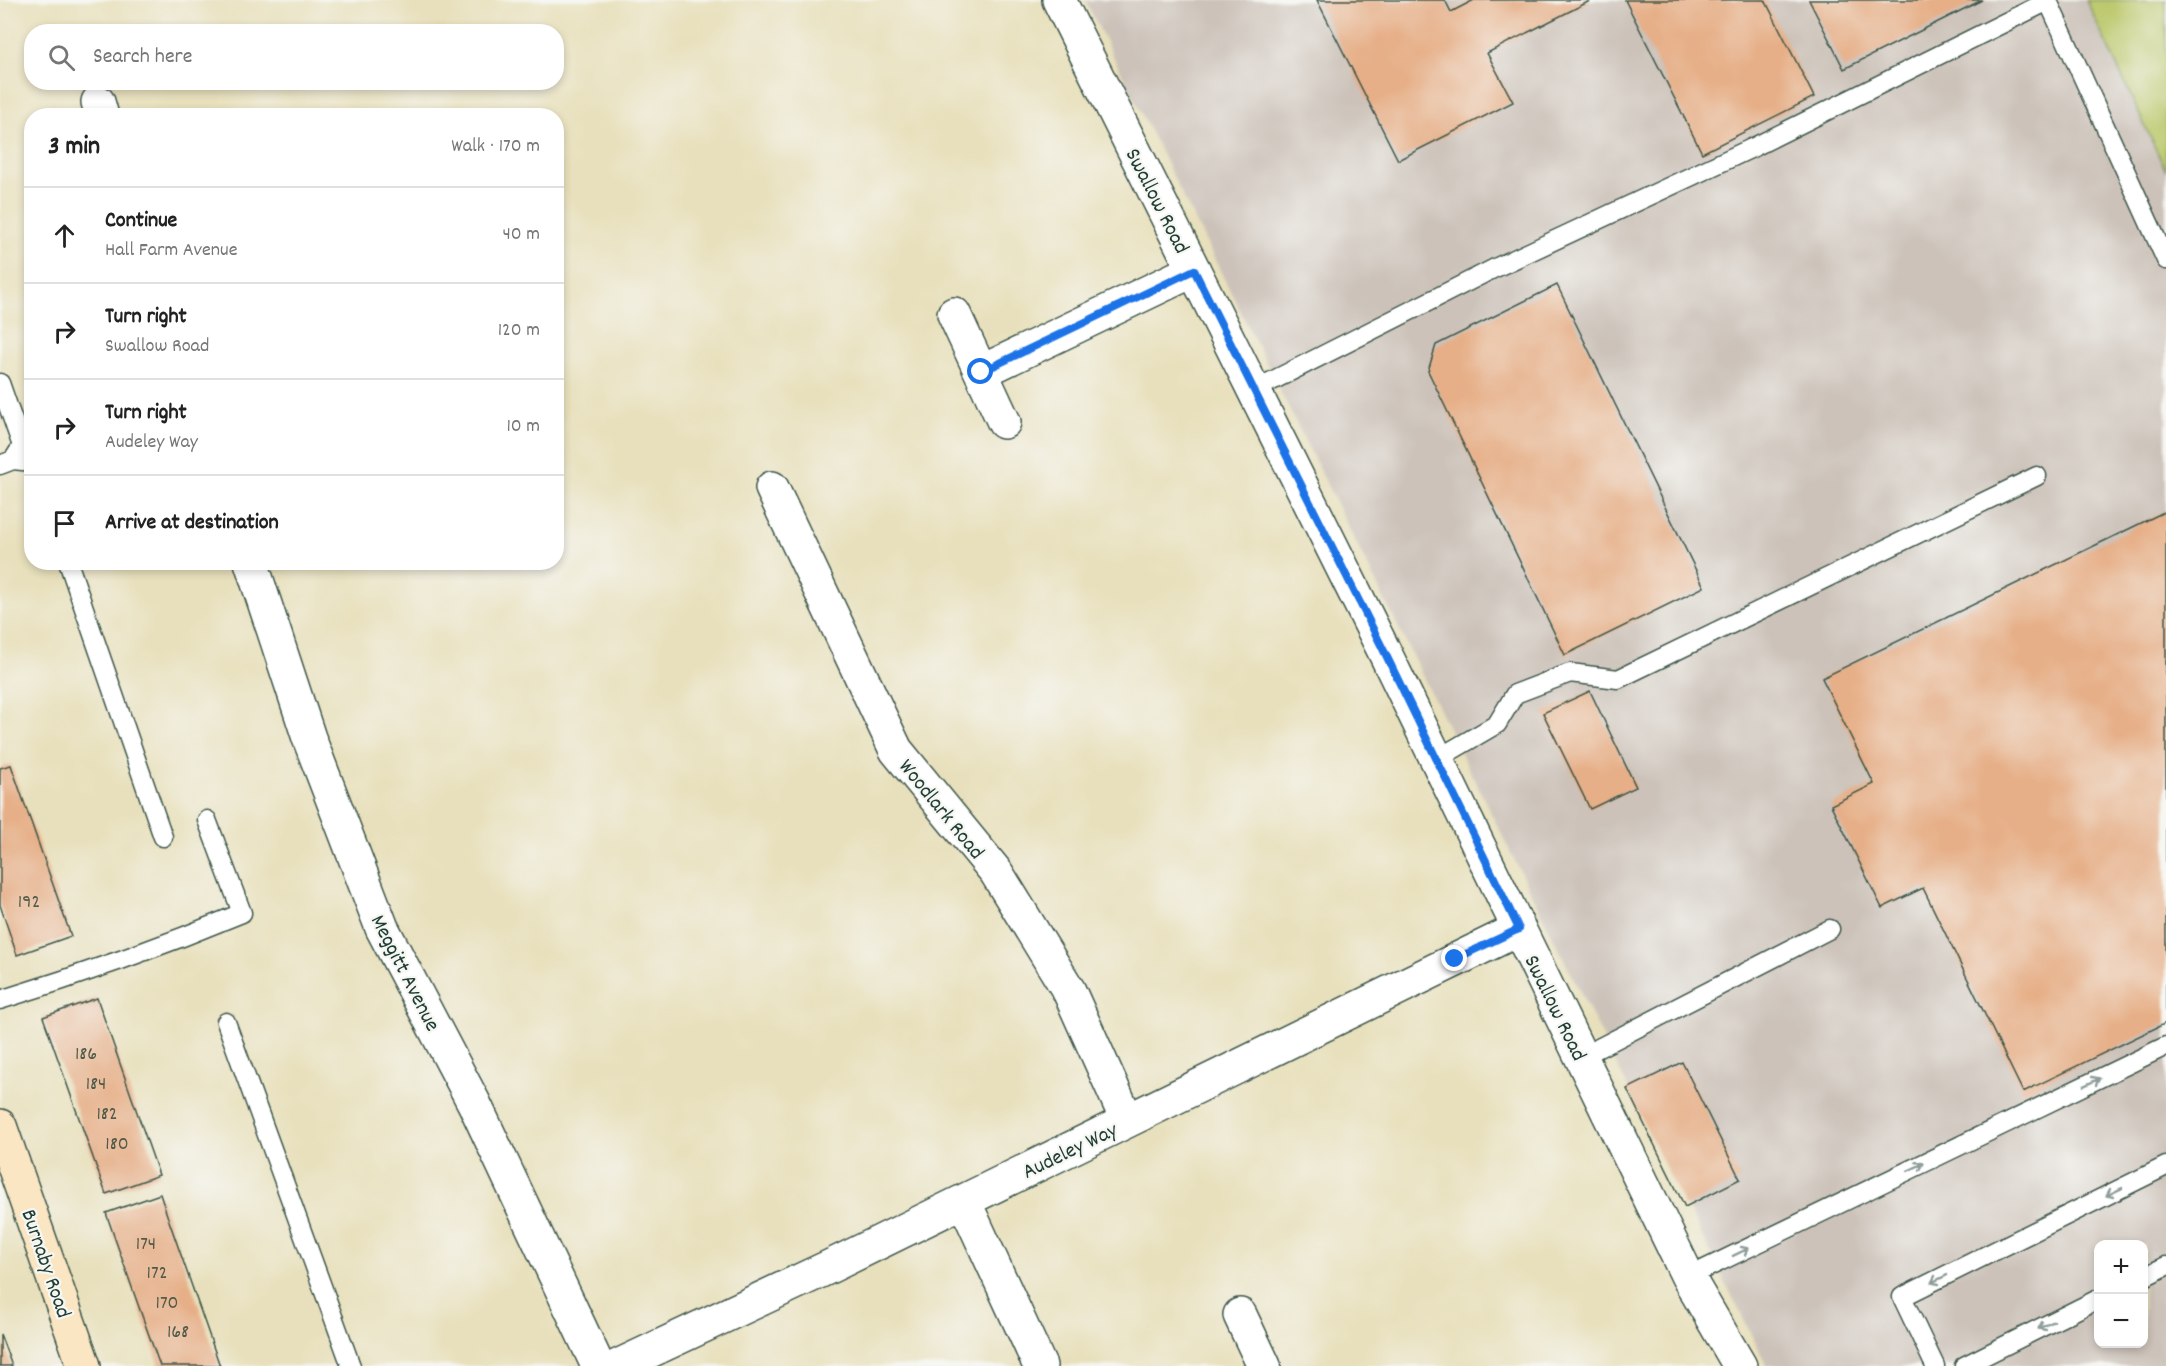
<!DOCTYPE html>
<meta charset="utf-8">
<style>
:root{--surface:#fff;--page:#f2f2f2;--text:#222;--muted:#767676;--line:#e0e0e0}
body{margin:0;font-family:Dekko,sans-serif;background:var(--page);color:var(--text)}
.controls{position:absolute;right:18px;bottom:18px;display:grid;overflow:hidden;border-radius:12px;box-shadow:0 3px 9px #0003}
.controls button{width:54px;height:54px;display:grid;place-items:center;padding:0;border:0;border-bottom:2px solid var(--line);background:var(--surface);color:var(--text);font:30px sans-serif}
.stop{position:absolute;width:18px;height:18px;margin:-14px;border:4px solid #1a73e8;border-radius:50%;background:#fff}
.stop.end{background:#1a73e8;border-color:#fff;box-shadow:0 2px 6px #0008}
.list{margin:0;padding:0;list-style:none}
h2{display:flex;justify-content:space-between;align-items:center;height:78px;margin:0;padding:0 24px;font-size:26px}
h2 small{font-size:20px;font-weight:400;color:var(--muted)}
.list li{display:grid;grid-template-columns:39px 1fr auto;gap:18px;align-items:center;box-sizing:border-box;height:96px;padding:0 24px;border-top:2px solid var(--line)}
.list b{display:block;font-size:22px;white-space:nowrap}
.list p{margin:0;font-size:20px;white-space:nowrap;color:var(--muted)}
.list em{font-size:20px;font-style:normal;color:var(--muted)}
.icon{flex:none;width:33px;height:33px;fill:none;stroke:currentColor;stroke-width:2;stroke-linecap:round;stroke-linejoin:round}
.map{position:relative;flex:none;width:2166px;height:1366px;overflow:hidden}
.search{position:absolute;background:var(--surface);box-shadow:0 3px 9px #0003;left:24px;top:24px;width:540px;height:66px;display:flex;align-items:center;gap:15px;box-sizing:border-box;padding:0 21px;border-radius:24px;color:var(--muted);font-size:22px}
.panel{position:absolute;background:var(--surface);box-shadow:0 3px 9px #0003;left:24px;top:108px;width:540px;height:462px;border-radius:24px}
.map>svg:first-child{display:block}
.industrial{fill:#ccc2b9;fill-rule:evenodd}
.green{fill:#bbc86a;stroke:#6d824f;stroke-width:1.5}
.building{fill:#e6af87}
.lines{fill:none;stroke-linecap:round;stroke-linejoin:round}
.lane-casing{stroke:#3d5548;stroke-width:21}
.street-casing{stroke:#3d5548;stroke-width:36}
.secondary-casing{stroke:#3d5548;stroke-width:36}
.lane{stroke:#fff;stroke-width:18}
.street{stroke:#fff;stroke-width:33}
.secondary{stroke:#fbe6c4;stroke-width:33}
.oneway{stroke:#8f9e9a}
.route{stroke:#1a73e8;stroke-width:8}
.labels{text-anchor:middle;stroke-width:4.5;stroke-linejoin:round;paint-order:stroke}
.number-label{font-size:20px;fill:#515a49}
.street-label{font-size:22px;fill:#1f3d34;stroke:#f6f6f2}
</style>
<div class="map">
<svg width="2166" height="1366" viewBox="0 0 2166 1366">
<rect width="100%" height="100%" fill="#f6f6f2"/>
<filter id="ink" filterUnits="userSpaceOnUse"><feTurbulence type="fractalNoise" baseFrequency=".0167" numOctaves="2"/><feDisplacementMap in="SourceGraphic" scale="12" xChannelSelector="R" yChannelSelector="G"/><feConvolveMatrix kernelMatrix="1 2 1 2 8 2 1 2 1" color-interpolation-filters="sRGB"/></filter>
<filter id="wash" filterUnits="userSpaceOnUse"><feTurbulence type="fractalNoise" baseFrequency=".008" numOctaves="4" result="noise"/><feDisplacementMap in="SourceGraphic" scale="24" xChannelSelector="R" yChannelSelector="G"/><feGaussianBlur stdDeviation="1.35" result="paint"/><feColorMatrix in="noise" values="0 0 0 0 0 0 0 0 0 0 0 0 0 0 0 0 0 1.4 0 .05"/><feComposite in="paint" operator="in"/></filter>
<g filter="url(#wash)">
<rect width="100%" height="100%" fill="#e8e0bc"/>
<!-- industrial -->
<path class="industrial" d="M1085 0H2086L2166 171V1366H1767ZM2098 1244H2144V1344H2098Z"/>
<!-- green -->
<path class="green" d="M2086 0H2166V171Z"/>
<g id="blocks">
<!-- building -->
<path class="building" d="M1317 0H1445L1451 12 1474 0H1592L1487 53 1513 102 1398 160Z
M1625 0H1765L1814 97 1702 153Z
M1809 0H1982L1844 69Z
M1557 285 1704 587 1565 655 1428 371 1436 345Z
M2166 511V1023L2023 1092 1923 888 1882 908 1831 805 1874 784 1822 678Z
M1590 691 1636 787 1590 809 1543 713Z
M11 765 71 936 17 955 0 905V768Z
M97 998 159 1175 106 1194 43 1017Z
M1682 1062 1740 1179 1685 1207 1627 1089Z
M160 1194 168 1218 220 1366H160L135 1296 106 1213Z
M0 1334 12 1366H0Z"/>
</g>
</g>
<g filter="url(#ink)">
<use href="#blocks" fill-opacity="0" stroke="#3d5548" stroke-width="1.5"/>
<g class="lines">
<defs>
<path id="lane" d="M0 383 22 446 13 460 0 465
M1254 390 1493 269 1754 147 2048 1 2166 260
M13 460 32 462
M68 562 163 837
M1437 759 1497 724 1515 694 1570 673 1618 679 2037 476
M0 1000C82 975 163 946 242 913L207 820
M226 1022 351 1366
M1581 1057 1830 929
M1688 1277 2166 1046
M2144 1277 2166 1266
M1935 1366 1902 1297 2166 1166
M1964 1366 2098 1299"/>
<path id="street" d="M1059 0 1385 653 1688 1277 1740 1366
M98 102 102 116
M954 314 1004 422
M981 372 1194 270
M772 488 896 750 996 872 1069 991 1127 1120
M251 562 309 738 382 928 474 1103 598 1366
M964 1201 1040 1366
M1240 1315 1264 1366
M618 1366 829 1267 1519 929"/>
<path id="secondary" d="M0 1126 84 1366"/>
</defs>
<!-- lane casing -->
<use href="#lane" class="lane-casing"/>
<!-- street casing -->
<use href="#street" class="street-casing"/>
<!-- secondary casing -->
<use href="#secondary" class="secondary-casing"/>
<!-- lane -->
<use href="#lane" class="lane"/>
<!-- street -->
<use href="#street" class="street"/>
<!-- secondary -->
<use href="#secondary" class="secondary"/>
</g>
<!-- one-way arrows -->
<defs><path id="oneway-shaft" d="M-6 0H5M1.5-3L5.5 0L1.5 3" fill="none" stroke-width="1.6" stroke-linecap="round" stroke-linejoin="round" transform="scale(1.5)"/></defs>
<g class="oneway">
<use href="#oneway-shaft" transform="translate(2092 1082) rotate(-26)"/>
<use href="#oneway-shaft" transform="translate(1916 1167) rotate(-26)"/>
<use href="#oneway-shaft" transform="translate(2114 1192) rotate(154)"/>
<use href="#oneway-shaft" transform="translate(1741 1252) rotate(-26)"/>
<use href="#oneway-shaft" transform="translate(1939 1279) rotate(154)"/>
<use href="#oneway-shaft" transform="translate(2046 1325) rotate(154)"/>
</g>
</g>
<g class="lines" filter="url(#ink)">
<!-- route -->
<path class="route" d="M981 372 1194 270 1385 653 1519 929 1455 959"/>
</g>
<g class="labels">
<!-- number labels -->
<g class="number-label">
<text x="29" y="907">192</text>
<text x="86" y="1059">186</text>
<text x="96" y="1089">184</text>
<text x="107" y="1119">182</text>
<text x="117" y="1149">180</text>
<text x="146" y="1249">174</text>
<text x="157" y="1278">172</text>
<text x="167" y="1308">170</text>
<text x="178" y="1337">168</text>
</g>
<!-- street labels -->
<g class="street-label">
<text transform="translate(1159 200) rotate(63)" y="8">Swallow Road</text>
<text transform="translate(943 808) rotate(51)" y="8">Woodlark Road</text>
<text transform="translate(407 972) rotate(63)" y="8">Meggitt Avenue</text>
<text transform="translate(1557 1007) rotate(64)" y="8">Swallow Road</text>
<text transform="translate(1069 1149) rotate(-26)" y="8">Audeley Way</text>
<text transform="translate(48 1263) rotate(71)" y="8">Burnaby Road</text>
</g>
</g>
</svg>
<div class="controls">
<button>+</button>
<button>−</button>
</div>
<div class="stop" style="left:981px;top:372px"></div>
<div class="stop end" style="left:1455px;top:959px"></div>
<div class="search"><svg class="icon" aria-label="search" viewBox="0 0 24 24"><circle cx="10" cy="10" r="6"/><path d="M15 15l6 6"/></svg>Search here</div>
<section class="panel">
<h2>3 min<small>Walk · 170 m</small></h2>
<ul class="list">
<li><svg class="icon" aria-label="ahead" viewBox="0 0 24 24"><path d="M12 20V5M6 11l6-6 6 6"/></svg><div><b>Continue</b><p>Hall Farm Avenue</p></div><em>40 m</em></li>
<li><svg class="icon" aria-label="right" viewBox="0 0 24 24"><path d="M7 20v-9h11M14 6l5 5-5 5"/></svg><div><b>Turn right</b><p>Swallow Road</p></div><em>120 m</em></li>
<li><svg class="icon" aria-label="right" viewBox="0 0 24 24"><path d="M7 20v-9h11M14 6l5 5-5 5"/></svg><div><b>Turn right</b><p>Audeley Way</p></div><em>10 m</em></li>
<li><svg class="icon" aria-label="arrive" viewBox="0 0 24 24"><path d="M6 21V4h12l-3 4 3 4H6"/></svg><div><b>Arrive at destination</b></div></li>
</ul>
</section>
</div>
